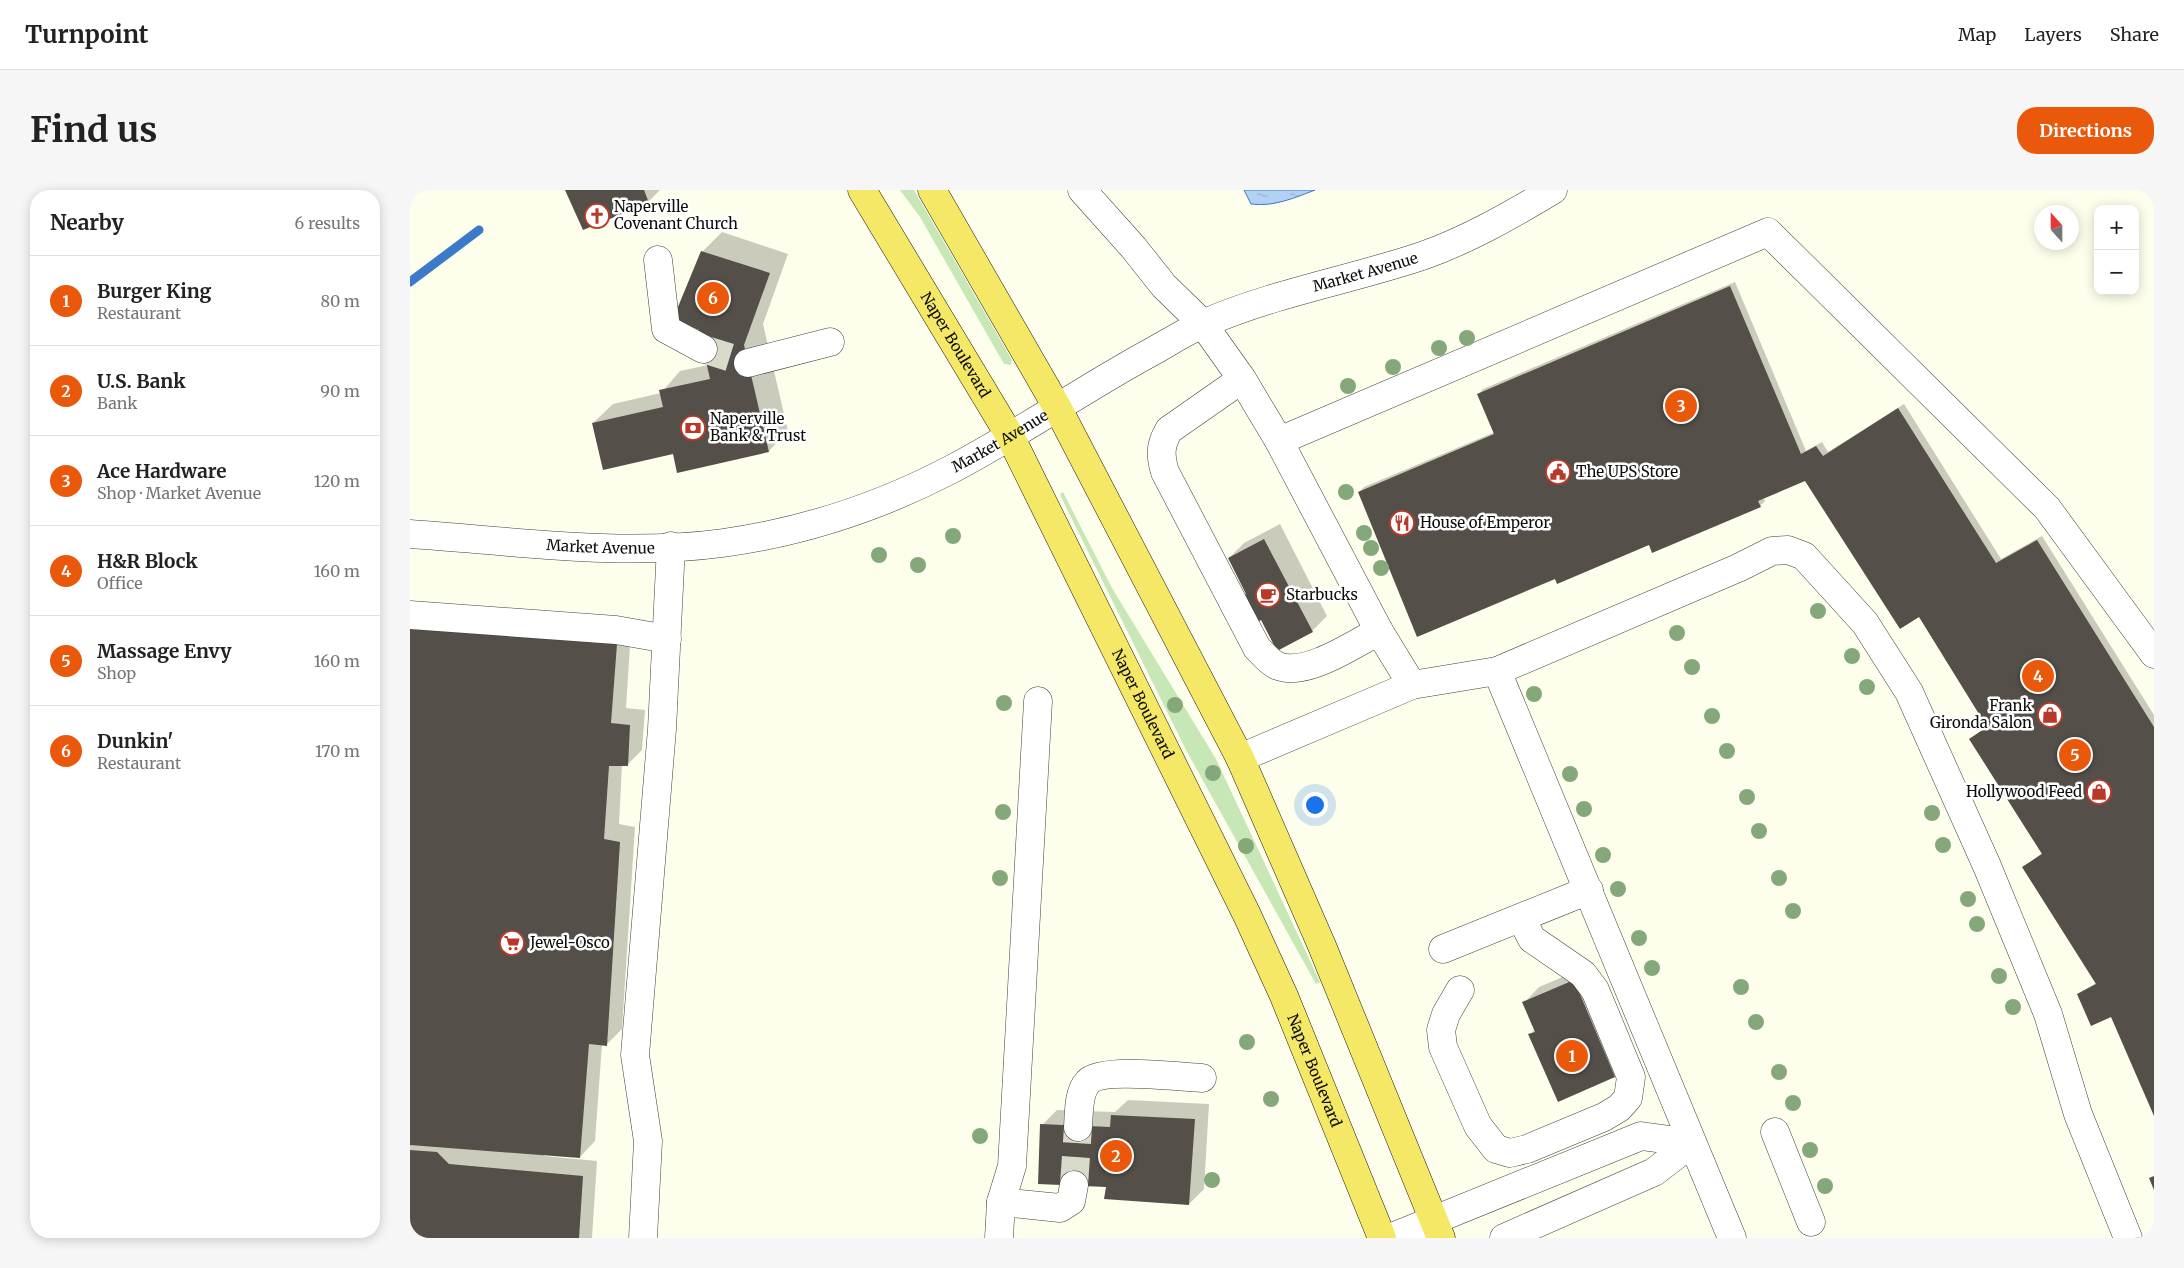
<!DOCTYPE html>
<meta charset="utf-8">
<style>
:root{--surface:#fff;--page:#f6f6f6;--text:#222;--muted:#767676;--line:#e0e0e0;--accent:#ea580c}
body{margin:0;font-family:Merriweather,serif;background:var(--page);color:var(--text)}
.controls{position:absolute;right:15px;top:15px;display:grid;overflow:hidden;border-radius:10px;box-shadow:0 2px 12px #0003}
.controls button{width:45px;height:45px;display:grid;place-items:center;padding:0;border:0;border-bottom:1px solid var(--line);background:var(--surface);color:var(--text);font:25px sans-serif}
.compass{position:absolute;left:1624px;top:15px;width:45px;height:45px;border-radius:50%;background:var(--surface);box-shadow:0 2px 12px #0003;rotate:339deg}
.you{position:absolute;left:904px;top:614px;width:18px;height:18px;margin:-12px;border:4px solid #fff;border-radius:50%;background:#1a73e8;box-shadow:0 0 0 8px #1a73e833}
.badge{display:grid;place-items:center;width:32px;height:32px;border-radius:50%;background:var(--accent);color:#fff;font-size:16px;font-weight:700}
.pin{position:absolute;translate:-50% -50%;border:2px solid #fff;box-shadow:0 1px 5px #0006}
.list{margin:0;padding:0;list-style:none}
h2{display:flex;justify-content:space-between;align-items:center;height:65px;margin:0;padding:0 20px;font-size:21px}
h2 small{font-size:16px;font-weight:400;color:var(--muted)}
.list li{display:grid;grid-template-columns:32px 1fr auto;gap:15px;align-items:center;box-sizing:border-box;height:90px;padding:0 20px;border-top:1px solid var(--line)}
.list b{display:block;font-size:19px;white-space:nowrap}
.list p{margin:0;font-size:16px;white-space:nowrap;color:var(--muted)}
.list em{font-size:16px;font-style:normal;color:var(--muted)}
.map{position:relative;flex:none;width:1744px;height:1048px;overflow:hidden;border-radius:20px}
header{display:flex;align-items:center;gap:30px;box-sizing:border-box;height:70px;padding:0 25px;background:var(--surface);border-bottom:1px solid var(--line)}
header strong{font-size:24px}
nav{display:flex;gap:28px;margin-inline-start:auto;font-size:18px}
.intro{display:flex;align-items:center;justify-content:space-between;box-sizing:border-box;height:120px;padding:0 30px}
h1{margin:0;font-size:35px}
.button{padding:12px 22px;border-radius:20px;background:var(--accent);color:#fff;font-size:18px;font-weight:700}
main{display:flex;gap:30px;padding:0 30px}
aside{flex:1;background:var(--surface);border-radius:20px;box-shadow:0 2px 12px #0003}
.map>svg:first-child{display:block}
.grass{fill:#c8e7b7}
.water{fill:url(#water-ripples);stroke:#3c7ac9}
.shadow{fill:#0003}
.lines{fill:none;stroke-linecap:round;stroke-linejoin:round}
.stream{stroke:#3c7ac9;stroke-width:9}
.building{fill:#544f49}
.minor-tunnel{stroke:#dadaca;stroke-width:28;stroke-dasharray:28 14;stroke-linecap:butt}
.minor-casing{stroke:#3f3f3f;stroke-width:29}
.major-casing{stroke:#1d1d1d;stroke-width:29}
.minor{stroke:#fff;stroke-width:28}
.major{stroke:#f4e866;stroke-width:28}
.tree{fill:#85a87b}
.labels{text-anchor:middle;stroke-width:5;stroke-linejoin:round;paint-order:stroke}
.poi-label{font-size:15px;fill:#0c0c0c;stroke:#fff;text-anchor:start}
.street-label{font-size:15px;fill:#0c0c0c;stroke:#fff}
</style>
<header>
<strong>Turnpoint</strong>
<nav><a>Map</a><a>Layers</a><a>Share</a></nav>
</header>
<div class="intro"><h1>Find us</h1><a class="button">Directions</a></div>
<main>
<aside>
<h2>Nearby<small>6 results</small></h2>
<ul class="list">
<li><span class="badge">1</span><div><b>Burger King</b><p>Restaurant</p></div><em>80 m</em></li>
<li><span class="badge">2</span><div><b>U.S. Bank</b><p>Bank</p></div><em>90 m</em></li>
<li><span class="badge">3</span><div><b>Ace Hardware</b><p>Shop · Market Avenue</p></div><em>120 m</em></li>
<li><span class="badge">4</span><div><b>H&amp;R Block</b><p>Office</p></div><em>160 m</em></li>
<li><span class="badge">5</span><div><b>Massage Envy</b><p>Shop</p></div><em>160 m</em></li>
<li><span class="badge">6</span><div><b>Dunkin'</b><p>Restaurant</p></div><em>170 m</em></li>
</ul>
</aside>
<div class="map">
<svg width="1744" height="1048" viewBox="0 0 1744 1048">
<defs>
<pattern id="water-ripples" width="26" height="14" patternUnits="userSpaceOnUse" patternTransform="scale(1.25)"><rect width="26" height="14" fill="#b2d1f4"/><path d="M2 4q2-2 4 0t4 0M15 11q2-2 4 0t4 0" fill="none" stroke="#98b2d0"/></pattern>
</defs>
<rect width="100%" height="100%" fill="#fefeec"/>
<!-- grass -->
<path class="grass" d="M490 0H504L602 170 601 175 594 174 510 27Z
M653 302 702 398 806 569 910 792 906 794 776 560 651 307 650 304Z"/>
<!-- water -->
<path class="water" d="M834 0H905C884 8 864 17 841 14Z"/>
<!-- shadow -->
<path class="shadow" d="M156 0H250L238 12Z
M312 42 378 64 353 134 378 241 359 261 268 282 264 263 183 233 203 214 251 203 270 181 298 175 292 62Z
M1325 92 1396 261 1412 252 1418 262 1494 214 1591 369 1632 346 1744 525V923L1702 827 1668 804 1686 793 1614 677 1632 663 1560 549 1578 536 1509 425 1395 290 1353 307 1355 311 1350 316 1146 387 949 302 954 297 1085 242 1069 204 1073 199Z
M870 334 917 426 902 441 851 429 832 407 837 402 819 368 834 353Z
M0 424 221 440 216 518 235 520 232 560 217 575H212L209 634 225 637 212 839 197 854H192L185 951 170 967 134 964V966L187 971 182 1048H0Z
M1179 776 1219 871 1204 886 1120 845 1125 839 1114 813 1129 797Z
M718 910 799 914 794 999 779 1014 697 996 632 935 647 920 705 922Z"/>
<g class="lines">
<!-- stream -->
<path class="stream" d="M0 92 69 40"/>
</g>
<!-- building -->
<path class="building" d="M155 0H234L239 13 173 40Z
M291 61 360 83 334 155 359 262 267 283 263 264 193 280 182 233 253 217 249 200 300 189 289 140 263 129Z
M1320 96 1391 264 1406 256 1413 266 1488 218 1586 373 1627 350 1744 537V926L1701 827 1681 836 1667 804 1686 794 1612 677 1632 664 1559 549 1577 537 1509 427 1490 439 1395 291 1348 311 1351 317 1242 363 1239 355 1147 394 1145 389 1007 447 948 302 1084 244 1067 204Z
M854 349 903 442 867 461 851 430 845 434 831 406 836 404 818 368Z
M0 439 207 454 201 533 220 535 218 576H199L194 649 210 652 197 856 179 854 170 968 0 955Z
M1164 790 1205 887 1148 912 1118 844 1125 842 1112 812Z
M701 925 785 929 779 1015 694 1009 696 997 628 994 630 934 700 937Z
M0 960 27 962 39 974 173 986 169 1048H0Z
M1744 986V1000L1739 988Z"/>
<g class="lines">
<!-- minor-tunnel -->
<path class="minor-tunnel" d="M293 159 338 173
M664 995 668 937"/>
<defs>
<g id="minor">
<path d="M672 0 723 57 754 96 793 134 832 189 869 251 969 441 1002 495"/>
<path d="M248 70 256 139 293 159"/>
<path d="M338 173 420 152"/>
<path d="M832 189 759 240C750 255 750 265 755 282L847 458C853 464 860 473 868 476 896 487 944 454 969 441"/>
<path d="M869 251 1358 42 1637 318 1744 464"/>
<path id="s1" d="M0 344C103 351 210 367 313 353 392 342 469 317 540 280 607 245 669 202 736 165 755 155 774 142 795 133 864 103 940 90 1012 66 1058 50 1101 25 1143 0"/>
<path d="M0 425 206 440 257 449"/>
<path d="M1087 481 1322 1048"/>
<path d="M830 568 1002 495 1087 481 1328 378 1362 361 1378 360 1394 366 1455 433 1499 502 1577 676 1638 824 1668 924 1718 1048"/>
<path d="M1033 759 1179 700"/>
<path d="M1050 800 1036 824 1031 840 1033 857 1068 936 1086 959 1100 963 1117 959 1194 927 1209 918 1218 908 1221 887 1185 800 1173 784 1122 749 1111 728"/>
<path d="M668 937C669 924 668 902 678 892 692 877 770 887 792 888"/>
<path d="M1365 942 1401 1032"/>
<path d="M591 1012 650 1018 661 1011 664 995"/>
<path d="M233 1048 238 951 225 865 252 539 261 356"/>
<path d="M589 1048 591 1012 602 976 628 511"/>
<path d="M980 1048 1231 946 1282 953"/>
<path d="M1094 1048 1244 982 1282 953"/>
</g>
<g id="major">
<path id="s2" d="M452 0 600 246 837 725 874 806 972 1048"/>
<path d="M522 0 647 217 830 568 912 756 1031 1048"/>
</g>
</defs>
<!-- minor casing -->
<use href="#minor" class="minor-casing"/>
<!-- major casing -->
<use href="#major" class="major-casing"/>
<!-- minor -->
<use href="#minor" class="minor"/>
<!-- major -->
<use href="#major" class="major"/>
</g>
<!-- trees -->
<g class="tree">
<circle cx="1057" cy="148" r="8"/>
<circle cx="1029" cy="158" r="8"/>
<circle cx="983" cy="177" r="8"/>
<circle cx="938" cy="196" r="8"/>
<circle cx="936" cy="302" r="8"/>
<circle cx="954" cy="343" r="8"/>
<circle cx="543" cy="346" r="8"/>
<circle cx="961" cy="358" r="8"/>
<circle cx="469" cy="365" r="8"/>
<circle cx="508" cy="375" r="8"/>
<circle cx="971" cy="378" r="8"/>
<circle cx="1408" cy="421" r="8"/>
<circle cx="1267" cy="443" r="8"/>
<circle cx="1442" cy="466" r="8"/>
<circle cx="1282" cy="477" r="8"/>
<circle cx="1457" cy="497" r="8"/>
<circle cx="1124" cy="504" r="8"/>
<circle cx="594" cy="513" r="8"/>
<circle cx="765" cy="515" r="8"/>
<circle cx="1302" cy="526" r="8"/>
<circle cx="1317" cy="561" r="8"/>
<circle cx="803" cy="583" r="8"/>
<circle cx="1160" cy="584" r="8"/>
<circle cx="1337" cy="607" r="8"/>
<circle cx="1174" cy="619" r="8"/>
<circle cx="593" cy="622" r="8"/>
<circle cx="1522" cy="623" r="8"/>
<circle cx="1349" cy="641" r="8"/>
<circle cx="1533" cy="655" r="8"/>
<circle cx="836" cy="656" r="8"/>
<circle cx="1193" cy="665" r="8"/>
<circle cx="590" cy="688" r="8"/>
<circle cx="1369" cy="688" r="8"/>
<circle cx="1208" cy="699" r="8"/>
<circle cx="1558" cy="709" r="8"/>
<circle cx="1383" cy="721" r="8"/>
<circle cx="1567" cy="734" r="8"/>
<circle cx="1229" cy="748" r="8"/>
<circle cx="1242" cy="778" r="8"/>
<circle cx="1589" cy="786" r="8"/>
<circle cx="1331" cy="797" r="8"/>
<circle cx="1603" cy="817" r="8"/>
<circle cx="1346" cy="832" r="8"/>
<circle cx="837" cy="852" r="8"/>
<circle cx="1369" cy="882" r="8"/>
<circle cx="861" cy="909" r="8"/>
<circle cx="1383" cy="913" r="8"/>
<circle cx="570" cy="946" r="8"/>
<circle cx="1400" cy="960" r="8"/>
<circle cx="802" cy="990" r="8"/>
<circle cx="1415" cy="996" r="8"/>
</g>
<!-- icons -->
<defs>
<symbol id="church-ring" viewBox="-11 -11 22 22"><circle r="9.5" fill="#fff" stroke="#b83929" stroke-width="1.5"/><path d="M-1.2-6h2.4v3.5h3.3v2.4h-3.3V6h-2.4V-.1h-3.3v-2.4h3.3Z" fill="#b83929"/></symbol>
<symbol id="bank-ring" viewBox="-11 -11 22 22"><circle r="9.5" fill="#fff" stroke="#b83929" stroke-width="1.5"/><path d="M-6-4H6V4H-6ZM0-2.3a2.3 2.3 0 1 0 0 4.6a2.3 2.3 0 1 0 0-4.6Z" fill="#b83929"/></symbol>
<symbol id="civic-ring" viewBox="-11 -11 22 22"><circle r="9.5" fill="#fff" stroke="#b83929" stroke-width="1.5"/><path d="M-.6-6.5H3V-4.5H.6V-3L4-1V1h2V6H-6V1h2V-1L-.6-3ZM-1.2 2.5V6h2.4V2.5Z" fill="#b83929"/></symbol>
<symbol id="restaurant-ring" viewBox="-11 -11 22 22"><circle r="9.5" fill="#fff" stroke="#b83929" stroke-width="1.5"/><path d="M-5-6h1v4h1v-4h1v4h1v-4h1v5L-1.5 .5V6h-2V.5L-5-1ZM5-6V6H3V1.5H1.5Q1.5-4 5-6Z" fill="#b83929"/></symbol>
<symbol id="cafe-ring" viewBox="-11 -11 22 22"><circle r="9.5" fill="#fff" stroke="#b83929" stroke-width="1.5"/><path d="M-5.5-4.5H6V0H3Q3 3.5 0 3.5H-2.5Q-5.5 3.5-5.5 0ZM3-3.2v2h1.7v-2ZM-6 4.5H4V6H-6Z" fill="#b83929"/></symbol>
<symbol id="shop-ring" viewBox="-11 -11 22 22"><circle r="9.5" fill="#fff" stroke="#b83929" stroke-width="1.5"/><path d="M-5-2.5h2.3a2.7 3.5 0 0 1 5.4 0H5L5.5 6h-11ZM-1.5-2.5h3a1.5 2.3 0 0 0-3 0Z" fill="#b83929"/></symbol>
<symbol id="supermarket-ring" viewBox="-11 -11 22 22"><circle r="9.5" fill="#fff" stroke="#b83929" stroke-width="1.5"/><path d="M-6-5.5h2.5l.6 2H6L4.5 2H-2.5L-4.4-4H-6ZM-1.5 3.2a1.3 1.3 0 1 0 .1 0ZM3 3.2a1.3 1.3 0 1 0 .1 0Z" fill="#b83929"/></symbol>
</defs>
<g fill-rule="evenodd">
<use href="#church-ring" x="173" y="12" width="28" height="28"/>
<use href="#bank-ring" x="269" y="224" width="28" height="28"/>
<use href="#civic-ring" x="1134" y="268" width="28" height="28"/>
<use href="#restaurant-ring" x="978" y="319" width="28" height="28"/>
<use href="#cafe-ring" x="844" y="391" width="28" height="28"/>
<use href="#shop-ring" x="1626" y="511" width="28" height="28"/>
<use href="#shop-ring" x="1675" y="588" width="28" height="28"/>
<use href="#supermarket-ring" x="88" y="739" width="28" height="28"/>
</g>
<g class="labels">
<!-- poi labels -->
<g class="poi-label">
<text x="204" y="22">Naperville<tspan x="204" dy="17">Covenant Church</tspan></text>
<text x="300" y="234">Naperville<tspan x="300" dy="17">Bank &amp; Trust</tspan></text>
<text x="1166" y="287">The UPS Store</text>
<text x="1010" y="338">House of Emperor</text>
<text x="876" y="410">Starbucks</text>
<text x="1622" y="521" text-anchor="end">Frank<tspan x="1622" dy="17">Gironda Salon</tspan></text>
<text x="1672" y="607" text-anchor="end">Hollywood Feed</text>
<text x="120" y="758">Jewel-Osco</text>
</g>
<!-- street labels -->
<g class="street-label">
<text dy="5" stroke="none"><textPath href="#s1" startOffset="1016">Market Avenue</textPath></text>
<text dy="5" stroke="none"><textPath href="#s2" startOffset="181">Naper Boulevard</textPath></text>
<text dy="5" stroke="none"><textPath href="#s1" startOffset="611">Market Avenue</textPath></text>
<text dy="5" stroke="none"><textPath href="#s1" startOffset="191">Market Avenue</textPath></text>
<text dy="5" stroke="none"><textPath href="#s2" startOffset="586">Naper Boulevard</textPath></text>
<text dy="5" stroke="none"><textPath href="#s2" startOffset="991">Naper Boulevard</textPath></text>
</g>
</g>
</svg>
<div class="controls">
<button>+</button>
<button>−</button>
</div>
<svg class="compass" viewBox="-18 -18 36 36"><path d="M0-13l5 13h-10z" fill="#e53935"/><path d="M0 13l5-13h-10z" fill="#767676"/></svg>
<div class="you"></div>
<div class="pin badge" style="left:1162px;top:866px">1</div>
<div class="pin badge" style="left:706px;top:966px">2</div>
<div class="pin badge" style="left:1271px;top:216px">3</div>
<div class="pin badge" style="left:1628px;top:486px">4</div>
<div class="pin badge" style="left:1665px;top:565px">5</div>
<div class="pin badge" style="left:303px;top:108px">6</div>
</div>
</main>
